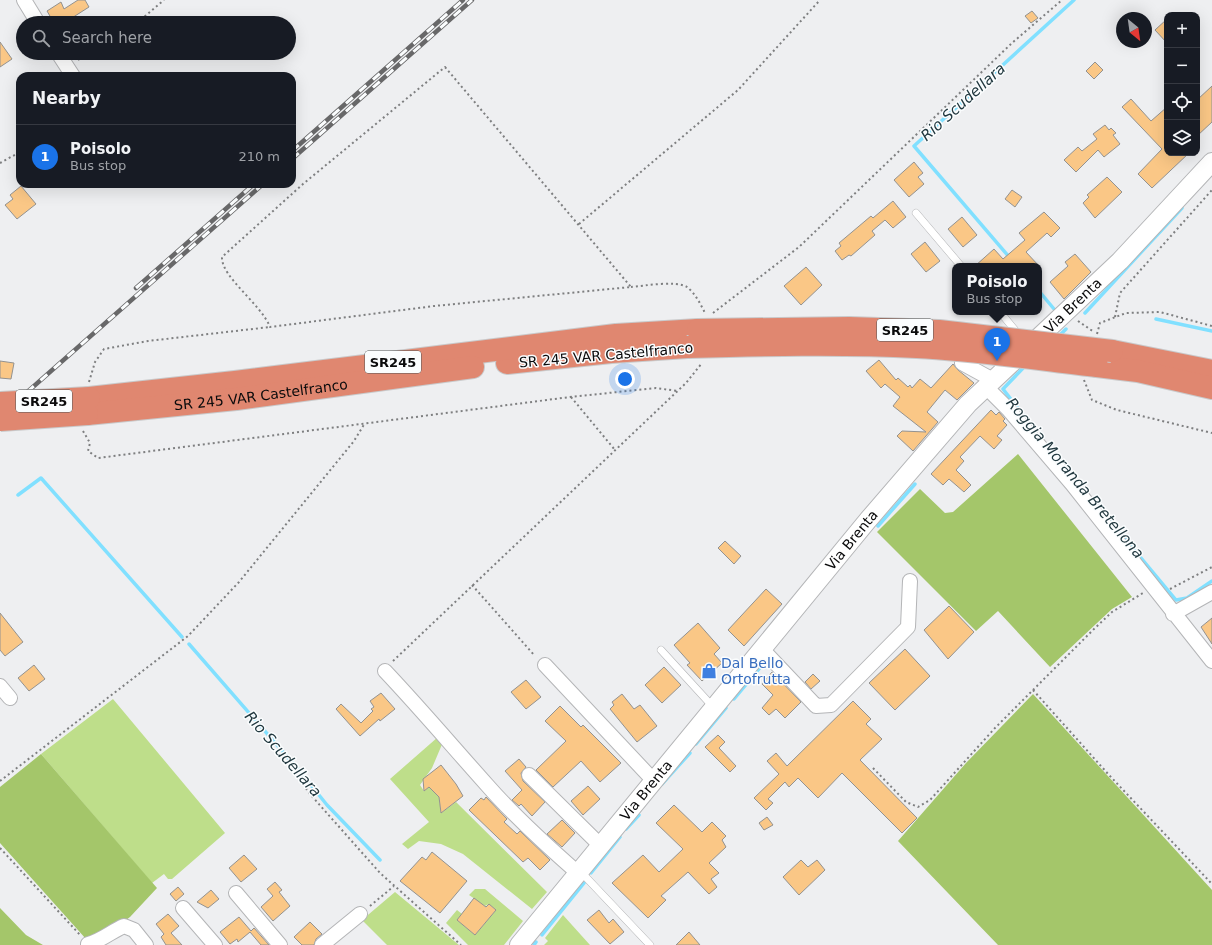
<!DOCTYPE html>
<meta charset="utf-8">
<style>
:root{--surface:#171b24;--page:#242831;--text:#f1f3f6;--muted:#9ea1a6;--line:#363941;--accent:#1a73e8}
body{margin:0;font-family:"DejaVu Sans",sans-serif;background:var(--page);color:var(--text)}
.controls{position:absolute;right:12px;top:12px;display:grid;overflow:hidden;border-radius:8px;box-shadow:0 4px 16px #0002}
.controls button{width:36px;height:36px;display:grid;place-items:center;padding:0;border:0;border-bottom:1px solid var(--line);background:var(--surface);color:var(--text);font:20px sans-serif}
.compass{position:absolute;left:1116px;top:12px;width:36px;height:36px;border-radius:50%;background:var(--surface);box-shadow:0 4px 16px #0002;rotate:151deg}
.you{position:absolute;left:625px;top:379px;width:14px;height:14px;margin:-10px;border:3px solid #fff;border-radius:50%;background:#1a73e8;box-shadow:0 0 0 6px #1a73e833}
.badge{display:grid;place-items:center;width:26px;height:26px;border-radius:50%;background:var(--accent);color:#fff;font-size:13px;font-weight:700}
.pin{position:absolute;translate:-50% -33px;filter:drop-shadow(0 1px 2px #0008)}
.pin::after{content:'';position:absolute;top:21px;width:14px;height:12px;background:inherit;clip-path:polygon(0 0,100% 0,50% 100%)}
.popup{position:absolute;left:952px;top:263px;width:90px;height:52px;box-sizing:border-box;display:grid;place-content:center;border-radius:8px;background:var(--surface);filter:drop-shadow(0 1px 3px #0005);font-size:13px;white-space:nowrap;color:var(--muted)}
.popup b{font-size:15px;color:var(--text)}
.popup::after{content:'';position:absolute;left:50%;top:100%;margin-left:-8px;border:8px solid transparent;border-top-color:var(--surface)}
.list{margin:0;padding:0;list-style:none}
h2{display:flex;justify-content:space-between;align-items:center;height:52px;margin:0;padding:0 16px;font-size:17px}
h2 small{font-size:13px;font-weight:400;color:var(--muted)}
.list li{display:grid;grid-template-columns:26px 1fr auto;gap:12px;align-items:center;box-sizing:border-box;height:64px;padding:0 16px;border-top:1px solid var(--line)}
.list b{display:block;font-size:15px;white-space:nowrap}
.list p{margin:0;font-size:13px;white-space:nowrap;color:var(--muted)}
.list em{font-size:13px;font-style:normal;color:var(--muted)}
.icon{flex:none;width:22px;height:22px;fill:none;stroke:currentColor;stroke-width:2;stroke-linecap:round;stroke-linejoin:round}
.map{position:relative;flex:none;width:1212px;height:945px;overflow:hidden}
.search{position:absolute;background:var(--surface);box-shadow:0 4px 16px #0002;left:16px;top:16px;width:280px;height:44px;display:flex;align-items:center;gap:10px;box-sizing:border-box;padding:0 14px;border-radius:22px;color:var(--muted);font-size:15px}
.panel{position:absolute;background:var(--surface);box-shadow:0 4px 16px #0002;left:16px;top:72px;width:280px;height:116px;border-radius:12px}
.map>svg:first-child{display:block}
.green{fill:#bede8a}
.forest{fill:#a4c66a}
.lines{fill:none;stroke-linecap:round;stroke-linejoin:round}
.stream{stroke:#81e0ff;stroke-width:3.5}
.building{fill:#fac786;stroke:#939290}
.service-casing{stroke:#b4b5b7;stroke-width:8}
.minor-casing{stroke:#b4b5b7;stroke-width:16}
.tertiary-casing{stroke:#b4b5b7;stroke-width:20}
.trunk-casing{stroke:#c9c9ca;stroke-width:24}
.path{stroke:#7e7f80;stroke-width:2;stroke-dasharray:2 3;stroke-linecap:butt}
.service{stroke:#fff;stroke-width:7}
.minor{stroke:#fff;stroke-width:14}
.tertiary{stroke:#fff;stroke-width:18}
.trunk{stroke:#e08770;stroke-width:22}
.rail-casing{stroke:#686869;stroke-width:4.5}
.rail{stroke:#fbfdfe;stroke-width:3;stroke-dasharray:9;stroke-linecap:butt}
.trunk-bridge-casing{stroke:#c9c9ca;stroke-width:24;stroke-linecap:butt}
.trunk-bridge{stroke:#e08770;stroke-width:22}
.labels{text-anchor:middle;stroke-width:3;stroke-linejoin:round;paint-order:stroke}
.shield{fill:#fbfdfe;stroke:#535455;stroke-width:1}
.shield-label{font-size:13px;font-weight:bold;fill:#0b0b0c}
.street-label{font-size:14px;fill:#0b0b0c;stroke:#fbfdfe}
.shop-label{font-size:14px;fill:#366cbe;stroke:#fbfdfe;text-anchor:start}
.water-label{font-size:15px;font-style:italic;fill:#21383f;stroke:#fbfdfe}
</style>
<div class="map">
<svg width="1212" height="945" viewBox="0 0 1212 945">
<rect width="100%" height="100%" fill="#eeeff1"/>
<!-- green -->
<path class="green" d="M113 699 225 833 172 879H168L164 874 152 883 41 754Z
M438 737 443 742 432 768 420 785 424 791 429 787 439 797 441 813 456 802 547 892 532 909 463 854 441 844 419 841 408 849 402 844 429 822 390 779Z
M475 889H485L523 921 504 945H468L446 923 457 910 462 914 457 920 475 935 496 910 489 904 485 906 469 895Z
M395 892 459 945H387L362 920Z
M563 915 590 945H544L548 941 545 938Z"/>
<!-- forest -->
<path class="forest" d="M1018 454 1132 597 1112 609 1050 667 998 611 976 631 877 532 920 489 945 513 953 512Z
M1033 694 1212 890V945H998L898 841 966 763Z
M41 754 157 888 130 917 118 926 86 939 0 843V787Z
M0 908 26 935 43 945H0Z"/>
<g class="lines">
<!-- stream -->
<path class="stream" d="M1010 258 914 146 1074 0
M1039 291 1054 309
M1085 313 1182 208
M1156 319 1212 331
M1058 337 1066 329
M1026 365 1003 389 1030 424
M18 495 41 478 182 637
M1107 517 1176 600 1187 598 1212 581
M878 526 915 484
M189 644 298 769 327 805 380 860
M754 675 763 664
M734 699 749 681
M696 744 726 708
M662 784 690 753
M626 829 639 815
M591 873 620 837
M542 935 584 883
M534 945 536 942"/>
</g>
<!-- building -->
<path class="building" d="M78 0H85L89 7 64 23 61 19 54 23 47 11 61 2 64 9Z
M1032 11 1038 18 1031 23 1025 16Z
M1167 19V43L1155 30Z
M0 42 12 59 0 67Z
M1095 62 1103 70 1094 79 1086 71Z
M1212 86V122L1197 136V100Z
M1131 99 1151 121 1167 107V153H1189L1152 188 1138 174 1162 149 1122 107Z
M1105 125 1109 130 1111 128 1116 133 1113 135 1120 144 1104 157 1098 150 1076 172 1064 160 1078 147 1082 151 1097 139 1093 134Z
M914 162 923 173 918 177 924 184 909 197 894 180Z
M1107 177 1122 192 1095 218 1083 203 1089 197 1087 195Z
M21 186 36 204 17 219 5 205 13 199 10 195Z
M1012 190 1022 197 1015 207 1005 199Z
M893 201 906 217 893 228 885 220 872 231 875 235 851 256 849 255 842 260 835 251 841 246 839 243 871 216 873 218Z
M1044 212 1060 228 1051 237 1047 233 1026 252 1039 266H975L994 249 1003 259 1025 240 1019 233Z
M962 217 977 235 963 247 948 229Z
M925 242 940 261 926 272 911 254Z
M1075 254 1091 272 1064 299 1050 282 1068 266 1065 262Z
M806 267 822 285 801 305 784 286Z
M879 360 896 380 898 378 908 387 910 385 912 388 920 379 931 388 953 364 958 370 974 383 957 400 945 390 927 412 938 422 913 451 897 436 902 431 926 432 893 406 900 397 885 384 881 388 866 371Z
M0 361 14 363 11 379 0 378Z
M991 410 996 415 999 412 1005 419 1003 421 1007 425 997 436 1002 440 994 449 980 436 960 457 964 461 956 470 971 485 964 492 949 479 943 485 931 474Z
M725 541 741 556 734 564 718 548Z
M766 589 782 604 744 646 728 630Z
M949 606 974 632 948 659 924 630Z
M0 613 23 642 5 656 0 650Z
M1212 618V644L1201 627Z
M698 623 720 648 714 654 722 663 702 681 687 665 690 663 674 645Z
M905 649 930 676 895 710 869 683Z
M34 665 45 679 29 691 18 678Z
M664 667 681 685 662 703 645 685Z
M772 672 801 702 785 718 776 709 769 715 762 708 773 695 762 684Z
M813 674 820 681 811 689 805 682Z
M526 680 541 697 526 709 511 692Z
M381 693 395 709 380 721 379 719 360 736 336 709 341 704 361 723 373 711 371 709 374 707 370 701Z
M622 694 634 709 640 705 657 726 637 742 610 709 614 705 612 702Z
M853 701 871 719 866 724 882 739 860 760 917 818 902 833 842 773 818 798 798 778 789 787 785 782 768 799 773 803 766 810 754 798 779 774 767 761 776 753 787 766Z
M560 706 581 727 583 725 621 763 600 782 581 761 553 787 536 770 566 741 545 721Z
M718 735 725 742 719 748 736 766 730 772 705 747Z
M519 759 526 767 521 773 523 781 545 802 532 816 521 804 519 806 512 800 522 790 505 771Z
M441 765 456 784 463 796 441 813 439 797 429 787 424 791 423 779Z
M588 786 600 799 583 815 571 801Z
M486 797 507 819 504 822 517 834 520 831 550 860 540 870 528 858 523 862 469 810 481 798 484 800Z
M674 805 702 832 712 822 726 836 722 840 726 847 709 863 719 873 711 879 717 887 709 894 688 872 661 896 666 900 648 918 612 883 643 855 659 872 683 849 656 823Z
M767 817 773 825 764 830 759 823Z
M562 820 575 833 562 847 547 834Z
M432 852 467 881 440 913 400 881 422 857 426 860Z
M244 855 257 869 241 882 229 868Z
M801 860 808 867 817 860 825 870 799 895 783 877Z
M275 882 282 890 279 892 290 906 273 921 261 907 273 896 267 889Z
M178 887 184 894 176 901 170 894Z
M211 890 219 899 208 908 197 902Z
M474 898 486 907 489 904 496 910 475 935 457 920Z
M599 910 609 923 613 919 624 932 610 944 587 920Z
M168 914 179 926 171 933 182 945H166L161 937 164 934 156 924Z
M239 917 251 931 254 928 269 945H261L250 932 238 942 237 939 230 944 220 932Z
M310 922 322 934 316 939 314 945H302L294 937Z
M689 932 700 945H676Z"/>
<g class="lines">
<defs>
<path id="service" d="M916 213 961 266
M1000 312 1019 335
M661 650 714 708
M581 872 650 945"/>
<path id="minor" d="M24 0 38 23
M58 53 73 76
M962 363 993 380
M986 387 1008 409 1072 484 1212 661
M1173 614 1212 592
M763 650 816 706 831 705 908 627 910 581
M545 665 654 781
M385 671C420 708 453 747 487 785 515 817 547 846 579 874
M0 686 10 698
M529 775 601 846
M236 893 280 945
M183 908 215 945
M88 944C101 941 112 931 124 926L134 930 146 945
M322 945 360 914"/>
<g id="tertiary">
<path id="s1" d="M519 945 868 520 968 404 1120 261 1212 162"/>
</g>
<g id="trunk">
<path d="M1112 351 1212 371"/>
<path d="M507 363 611 352 687 347"/>
<path d="M1097 366 1138 371 1212 388"/>
<path d="M89 398 235 382 616 335 698 330"/>
<path id="s2" d="M87 414 236 399 473 367"/>
</g>
</defs>
<!-- service casing -->
<use href="#service" class="service-casing"/>
<!-- minor casing -->
<use href="#minor" class="minor-casing"/>
<!-- tertiary casing -->
<use href="#tertiary" class="tertiary-casing"/>
<!-- trunk casing -->
<use href="#trunk" class="trunk-casing"/>
<!-- path -->
<path class="path" d="M137 23 164 0
M78 60 89 53
M445 67 631 287 434 306 270 327C261 304 221 277 222 257L303 184Z
M0 163 20 152
M579 224 738 90 820 0
M631 287C644 286 676 280 687 287 695 293 701 305 705 313
M713 313 799 247 1012 43 1062 0
M1115 317 1120 293 1212 190
M1078 321 1094 332
M1097 334 1100 323 1126 313 1160 312 1212 326
M1084 380 1092 400 1117 410 1212 433
M89 382 95 362 104 349 148 341 270 327
M571 397 615 450
M83 431 90 443 88 451 98 458 570 397 656 388 678 391
M472 585 535 656
M1170 589 1212 567
M393 661 686 383 702 363
M1033 690 1109 775 1212 884
M291 768 310 794 380 873 461 945
M873 768 906 802 918 807 930 800 995 728 1094 629 1112 612 1143 593
M0 781 188 636 239 582 354 441 365 423
M0 848 81 936
M370 906 394 886"/>
<!-- service -->
<use href="#service" class="service"/>
<!-- minor -->
<use href="#minor" class="minor"/>
<!-- tertiary -->
<use href="#tertiary" class="tertiary"/>
<!-- trunk -->
<use href="#trunk" class="trunk"/>
<defs>
<path id="rail" d="M292 151 463 0
M292 159 472 0
M136 288 254 184
M0 416 263 184"/>
</defs>
<!-- rail casing -->
<use href="#rail" class="rail-casing"/>
<!-- rail -->
<use href="#rail" class="rail"/>
<defs>
<path id="trunk-bridge" d="M698 330 849 328 939 331 1112 351
M687 347C763 345 840 343 917 347 977 350 1037 359 1097 366
M0 403 89 398
M0 420 87 414"/>
</defs>
<!-- trunk-bridge casing -->
<use href="#trunk-bridge" class="trunk-bridge-casing"/>
<!-- trunk-bridge -->
<use href="#trunk-bridge" class="trunk-bridge"/>
</g>
<!-- icons -->
<defs>
<symbol id="shop-bare" viewBox="-9 -9 18 18"><path d="M-5-2.5h2.3a2.7 3.5 0 0 1 5.4 0H5L5.5 6h-11ZM-1.5-2.5h3a1.5 2.3 0 0 0-3 0Z" fill="#3f7fe0" stroke="#fbfdfe" stroke-width="2.5" paint-order="stroke"/></symbol>
</defs>
<g fill-rule="evenodd">
<use href="#shop-bare" x="698" y="660" width="22" height="22"/>
</g>
<g class="labels">
<!-- shield labels -->
<g class="shield">
<rect x="877" y="319" width="56" height="22" rx="3"/>
<rect x="365" y="351" width="56" height="22" rx="3"/>
<rect x="16" y="390" width="56" height="22" rx="3"/>
</g>
<g class="shield-label">
<text x="905" y="335">SR245</text>
<text x="393" y="367">SR245</text>
<text x="44" y="406">SR245</text>
</g>
<!-- street labels -->
<g class="street-label">
<text dy="5" stroke="none"><textPath href="#s1" startOffset="847">Via Brenta</textPath></text>
<text transform="translate(606 355) rotate(-5)" y="5">SR 245 VAR Castelfranco</text>
<text dy="5" stroke="none"><textPath href="#s2" startOffset="175">SR 245 VAR Castelfranco</textPath></text>
<text dy="5" stroke="none"><textPath href="#s1" startOffset="524">Via Brenta</textPath></text>
<text dy="5" stroke="none"><textPath href="#s1" startOffset="200">Via Brenta</textPath></text>
</g>
<!-- shop labels -->
<g class="shop-label">
<text x="721" y="668">Dal Bello<tspan x="721" dy="16">Ortofrutta</tspan></text>
</g>
<!-- water labels -->
<g class="water-label">
<text transform="translate(963 102) rotate(-42)" y="5">Rio Scudellara</text>
<text transform="translate(1075 478) rotate(50)" y="5">Roggia Moranda Bretellona</text>
<text transform="translate(283 754) rotate(49)" y="5">Rio Scudellara</text>
</g>
</g>
</svg>
<div class="controls">
<button>+</button>
<button>−</button>
<button><svg class="icon" aria-label="locate" viewBox="0 0 24 24"><circle cx="12" cy="12" r="6"/><path d="M12 2v4M12 18v4M2 12h4M18 12h4"/></svg></button>
<button><svg class="icon" aria-label="layers" viewBox="0 0 24 24"><path d="M12 4l9 5-9 5-9-5zM3 14l9 5 9-5"/></svg></button>
</div>
<svg class="compass" viewBox="-18 -18 36 36"><path d="M0-13l5 13h-10z" fill="#e53935"/><path d="M0 13l5-13h-10z" fill="#9ea1a6"/></svg>
<div class="you"></div>
<div class="pin badge" style="left:997px;top:361px">1</div>
<div class="popup"><b>Poisolo</b>Bus stop</div>
<div class="search"><svg class="icon" aria-label="search" viewBox="0 0 24 24"><circle cx="10" cy="10" r="6"/><path d="M15 15l6 6"/></svg>Search here</div>
<section class="panel">
<h2>Nearby<small></small></h2>
<ul class="list">
<li><span class="badge">1</span><div><b>Poisolo</b><p>Bus stop</p></div><em>210 m</em></li>
</ul>
</section>
</div>
